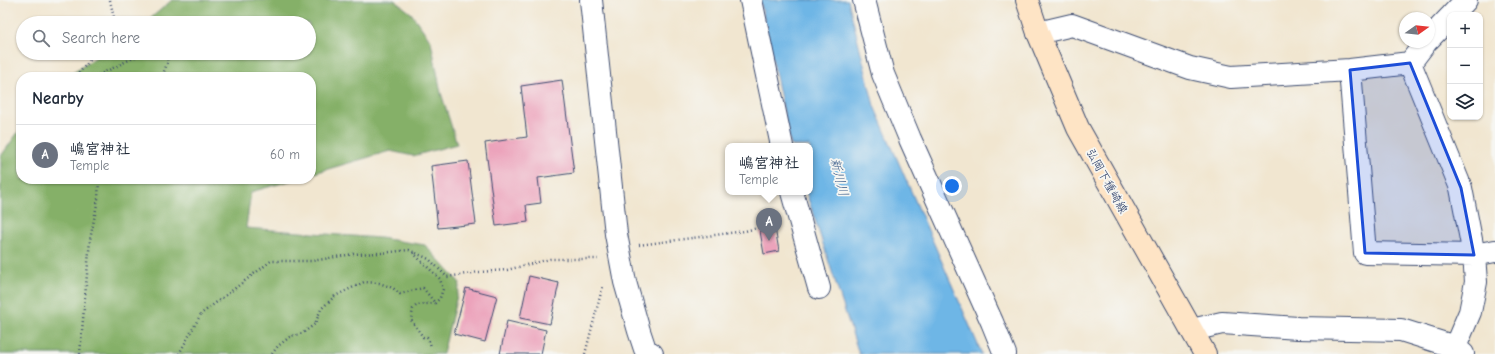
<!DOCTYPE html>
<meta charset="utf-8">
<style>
:root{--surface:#fff;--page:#f6f6f7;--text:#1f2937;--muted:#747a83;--line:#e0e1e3;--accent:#d93025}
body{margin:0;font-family:"Comic Neue","Klee One",sans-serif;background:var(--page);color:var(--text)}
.controls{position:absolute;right:12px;top:12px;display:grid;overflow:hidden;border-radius:8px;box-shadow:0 1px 3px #0004}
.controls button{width:36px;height:36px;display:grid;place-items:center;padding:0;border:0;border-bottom:1px solid var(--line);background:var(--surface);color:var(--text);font:20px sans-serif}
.compass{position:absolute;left:1399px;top:12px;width:36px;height:36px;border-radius:50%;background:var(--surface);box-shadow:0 1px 3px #0004;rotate:75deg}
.you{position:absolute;left:952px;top:186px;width:14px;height:14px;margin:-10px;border:3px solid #fff;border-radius:50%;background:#1a73e8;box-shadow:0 0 0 6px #1a73e833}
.badge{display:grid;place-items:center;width:26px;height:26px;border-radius:50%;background:var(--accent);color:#fff;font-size:13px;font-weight:700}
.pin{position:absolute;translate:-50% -33px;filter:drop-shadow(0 1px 2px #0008)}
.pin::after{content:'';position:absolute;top:21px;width:14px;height:12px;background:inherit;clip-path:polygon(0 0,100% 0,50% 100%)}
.popup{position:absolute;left:725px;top:143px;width:88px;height:52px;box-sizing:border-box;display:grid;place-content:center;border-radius:8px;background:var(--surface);filter:drop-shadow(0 1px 3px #0005);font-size:13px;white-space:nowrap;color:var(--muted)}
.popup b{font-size:15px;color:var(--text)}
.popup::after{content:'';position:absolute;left:50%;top:100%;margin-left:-8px;border:8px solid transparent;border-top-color:var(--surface)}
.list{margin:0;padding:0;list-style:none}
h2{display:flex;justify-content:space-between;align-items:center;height:52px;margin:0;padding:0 16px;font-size:17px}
h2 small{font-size:13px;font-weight:400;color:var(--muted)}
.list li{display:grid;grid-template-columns:26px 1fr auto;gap:12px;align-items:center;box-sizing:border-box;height:60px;padding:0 16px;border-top:1px solid var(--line)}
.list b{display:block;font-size:15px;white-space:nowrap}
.list p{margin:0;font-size:13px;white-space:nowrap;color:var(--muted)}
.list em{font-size:13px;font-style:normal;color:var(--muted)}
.icon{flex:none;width:22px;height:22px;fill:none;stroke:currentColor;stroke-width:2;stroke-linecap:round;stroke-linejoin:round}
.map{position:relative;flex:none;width:1495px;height:354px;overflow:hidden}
.search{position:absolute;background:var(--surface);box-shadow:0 1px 3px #0004;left:16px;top:16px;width:300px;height:44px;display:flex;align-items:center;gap:10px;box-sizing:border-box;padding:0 14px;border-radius:22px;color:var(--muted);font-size:15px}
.panel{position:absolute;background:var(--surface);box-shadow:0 1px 3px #0004;left:16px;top:72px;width:300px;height:112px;border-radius:16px}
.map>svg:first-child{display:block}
.forest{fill:#85b068;stroke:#507063}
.water{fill:#6eb6e6;stroke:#4472a2}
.building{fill:#eca3bb}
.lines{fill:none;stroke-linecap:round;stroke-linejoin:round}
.minor-casing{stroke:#3b4a6f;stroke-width:24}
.secondary-casing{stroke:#3b4a6f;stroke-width:24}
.path{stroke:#3b4a6f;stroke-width:2.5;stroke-dasharray:1 3;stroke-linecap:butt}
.minor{stroke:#fff;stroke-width:22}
.secondary{stroke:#fee4c5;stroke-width:22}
.marked{fill:#1d4ed8;fill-opacity:0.2;stroke:#1d4ed8;stroke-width:3;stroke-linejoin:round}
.labels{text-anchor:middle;stroke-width:3.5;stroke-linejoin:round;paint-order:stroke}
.street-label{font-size:12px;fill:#1b2f5e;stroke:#f6f6f2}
.water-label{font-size:13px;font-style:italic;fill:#345887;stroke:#f6f6f2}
</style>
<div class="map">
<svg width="1495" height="354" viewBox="0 0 1495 354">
<rect width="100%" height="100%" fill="#f6f6f2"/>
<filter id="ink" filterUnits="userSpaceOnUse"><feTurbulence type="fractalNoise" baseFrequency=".025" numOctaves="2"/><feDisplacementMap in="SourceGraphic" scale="8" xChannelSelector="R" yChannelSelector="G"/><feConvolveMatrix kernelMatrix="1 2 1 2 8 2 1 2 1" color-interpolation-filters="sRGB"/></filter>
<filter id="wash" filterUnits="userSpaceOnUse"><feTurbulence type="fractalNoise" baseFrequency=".012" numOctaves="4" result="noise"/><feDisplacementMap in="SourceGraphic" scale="16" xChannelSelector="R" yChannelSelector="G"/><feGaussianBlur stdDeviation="0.9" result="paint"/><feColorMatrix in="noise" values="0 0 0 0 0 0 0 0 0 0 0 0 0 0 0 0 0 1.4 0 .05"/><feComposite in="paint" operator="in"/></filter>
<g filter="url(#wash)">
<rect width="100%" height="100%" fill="#f1e6d0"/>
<!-- forest -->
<path class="forest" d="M172 0H394L411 13 431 41 441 93 457 144 413 156 390 151 311 174V77H67L102 53H309V23H145Z
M21 128V179H296L251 192 246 228 380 238 425 245 460 283 443 354H0L1 156Z"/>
<!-- water -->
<path class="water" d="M760 0H848L874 106 982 354H859L806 192H810V146H791Z"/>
<g id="blocks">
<!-- building -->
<path class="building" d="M562 80 574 173 538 178 541 203 526 205 528 222 496 226 485 143 527 137 521 86Z
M468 161 476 224 438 228 431 166Z
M775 228 779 251 764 254 760 231Z
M529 276 559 283 550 324 520 318Z
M466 288 497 296 485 342 454 334Z
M507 321 546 330 541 354H500Z"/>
</g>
</g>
<g filter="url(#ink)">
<use href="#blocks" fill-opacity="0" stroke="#3b4a6f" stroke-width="1"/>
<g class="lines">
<defs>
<path id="minor" d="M591 0 616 234 625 282 639 331 645 349 652 354
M751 0 782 146
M864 0 883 74 910 139 992 322 1005 354
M1452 15 1466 0
M1038 33 1072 25 1190 68 1231 77 1350 70 1410 63 1426 42
M1429 39 1450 17
M1410 63 1461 188 1474 255 1476 282 1470 312 1455 347
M1350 70 1365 253 1474 255 1495 251
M792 192 819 288
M1192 330 1222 323 1298 328 1401 330 1455 347 1463 354"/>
<path id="secondary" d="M1027 0 1038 33 1078 128 1205 354"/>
</defs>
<!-- minor casing -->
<use href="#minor" class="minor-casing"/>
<!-- secondary casing -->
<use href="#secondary" class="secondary-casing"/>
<!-- path -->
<path class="path" d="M110 0 115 23
M81 77 79 73 96 53
M95 77 143 53
M160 77H162L168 61 165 53
M639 245 745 231 778 223
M413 253 440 279 443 289 440 298 435 303 417 305 413 309 411 320 423 337H427L430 343 431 347
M80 354 90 240 98 199 99 179
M179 354 201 314 271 261H312L353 254 381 253 409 250 429 259 447 277 479 272 507 270 550 259H598
M272 354 278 346 291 336 303 333 315 324 321 309 335 296 364 282 379 283 393 288 400 294 423 288 435 303
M585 354 603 285"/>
<!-- minor -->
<use href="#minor" class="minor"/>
<!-- secondary -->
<use href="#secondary" class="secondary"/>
</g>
</g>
<!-- marked area -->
<path class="marked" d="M1410 63 1461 188 1474 255 1365 253 1350 70Z"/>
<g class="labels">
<!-- street labels -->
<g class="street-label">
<text transform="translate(1107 181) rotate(61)" y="4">弘岡下種崎線</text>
</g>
<!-- water labels -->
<g class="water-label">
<text transform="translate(840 177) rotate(76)" y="5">新川川</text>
</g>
</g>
</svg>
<div class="controls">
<button>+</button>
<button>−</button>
<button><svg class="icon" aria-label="layers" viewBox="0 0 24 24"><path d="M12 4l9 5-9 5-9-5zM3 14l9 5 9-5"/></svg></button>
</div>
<svg class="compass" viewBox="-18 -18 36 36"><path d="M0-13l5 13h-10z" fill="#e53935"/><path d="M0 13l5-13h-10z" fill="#747a83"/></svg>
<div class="you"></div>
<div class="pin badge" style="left:769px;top:241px;background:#6b7280">A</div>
<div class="popup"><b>嶋宮神社</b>Temple</div>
<div class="search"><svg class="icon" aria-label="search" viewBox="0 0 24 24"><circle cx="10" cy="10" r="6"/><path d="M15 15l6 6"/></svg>Search here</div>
<section class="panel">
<h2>Nearby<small></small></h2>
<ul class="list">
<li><span class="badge" style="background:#6b7280">A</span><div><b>嶋宮神社</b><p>Temple</p></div><em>60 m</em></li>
</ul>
</section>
</div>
